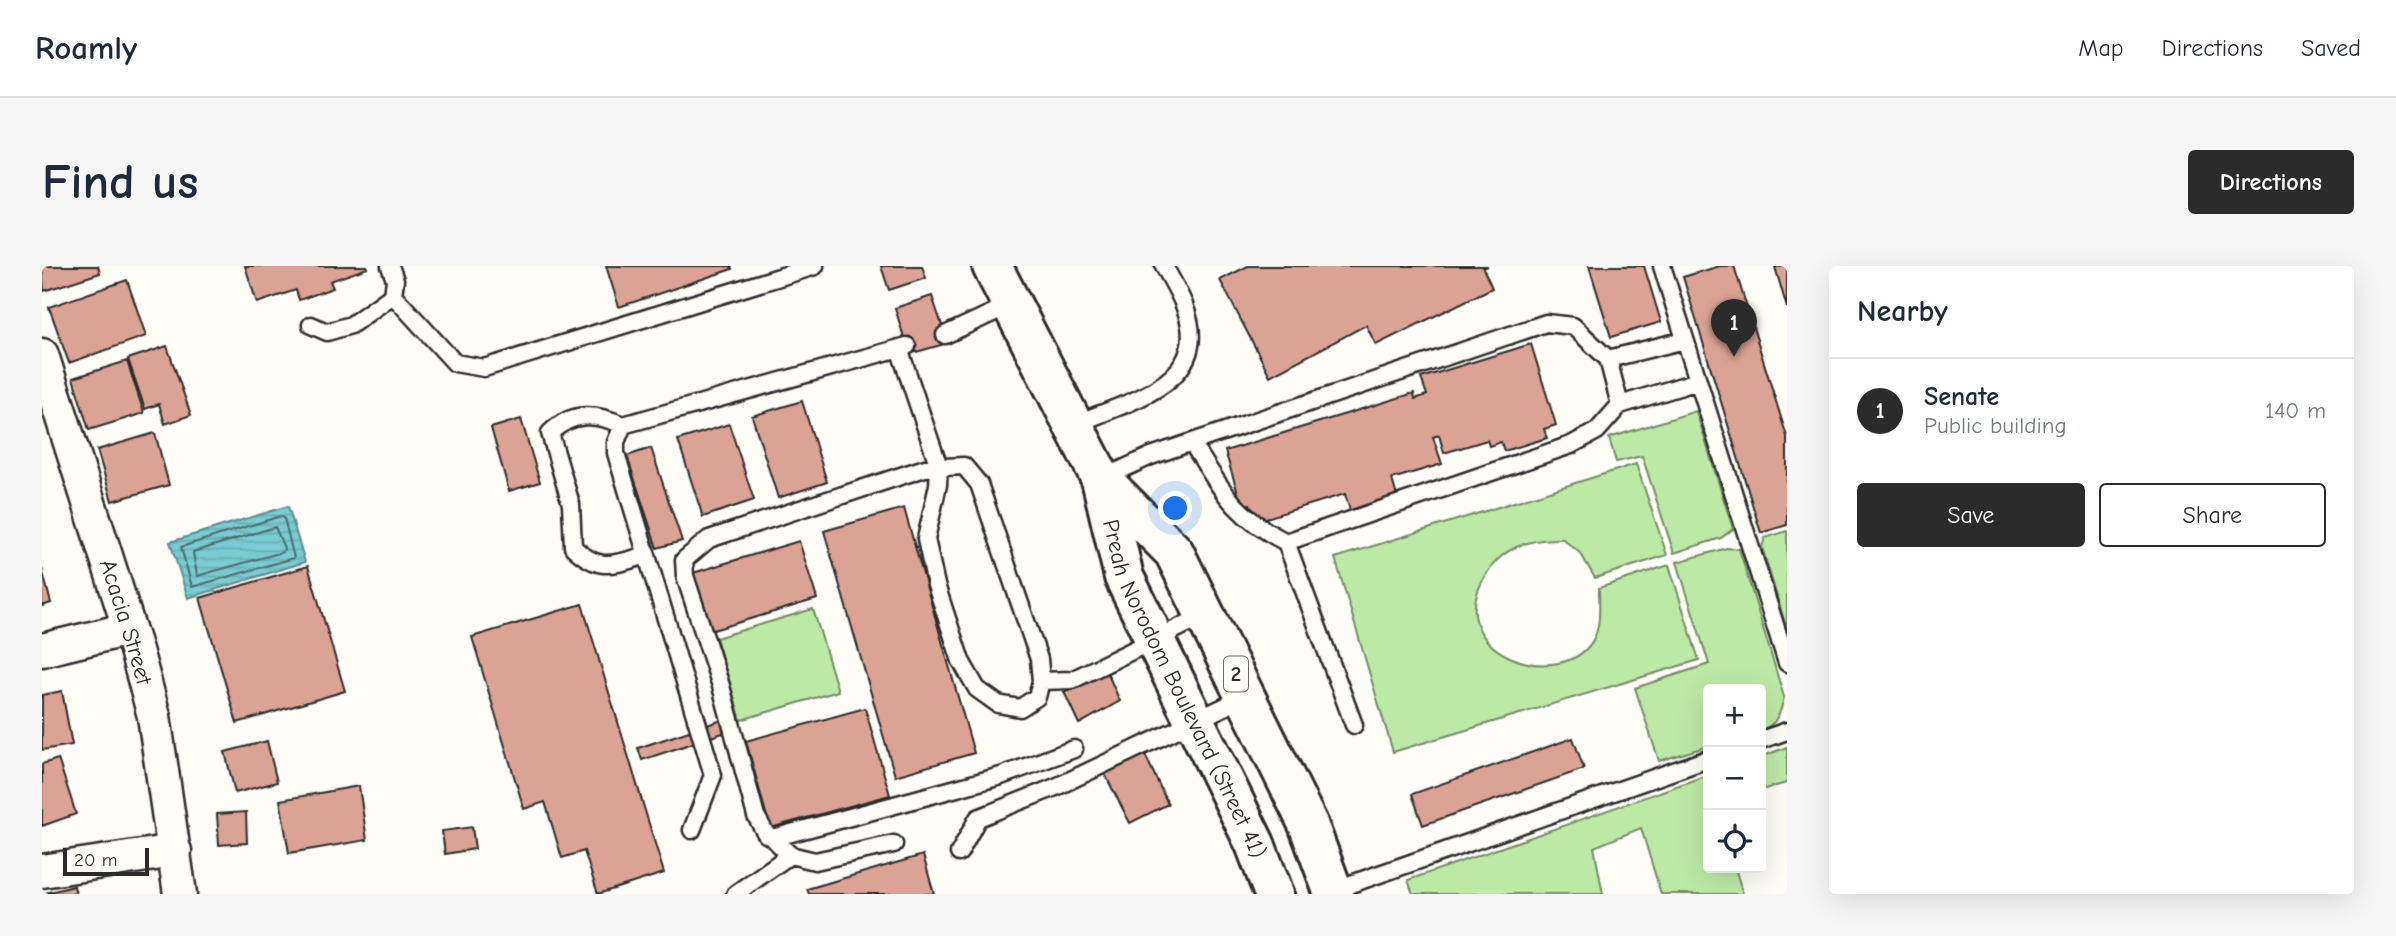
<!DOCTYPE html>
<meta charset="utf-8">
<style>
:root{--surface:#fff;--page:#f6f6f7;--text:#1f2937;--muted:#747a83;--line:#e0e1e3;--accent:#2b2b2b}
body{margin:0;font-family:"Comic Neue",sans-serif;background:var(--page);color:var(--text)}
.controls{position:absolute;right:21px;bottom:21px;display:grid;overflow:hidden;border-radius:7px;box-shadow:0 7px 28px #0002}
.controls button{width:63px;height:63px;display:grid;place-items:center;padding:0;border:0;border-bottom:2px solid var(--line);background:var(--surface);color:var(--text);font:35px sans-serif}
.scale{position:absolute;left:21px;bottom:18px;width:86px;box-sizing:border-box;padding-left:7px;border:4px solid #2b2b2b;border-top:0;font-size:19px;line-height:24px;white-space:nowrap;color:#2b2b2b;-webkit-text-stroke:5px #fdfcf7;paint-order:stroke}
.you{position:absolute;left:1134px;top:243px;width:24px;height:24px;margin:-18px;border:5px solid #fff;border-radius:50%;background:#1a73e8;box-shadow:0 0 0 10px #1a73e833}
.badge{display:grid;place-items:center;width:46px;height:46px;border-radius:50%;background:var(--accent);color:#fff;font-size:23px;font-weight:700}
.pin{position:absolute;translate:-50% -58px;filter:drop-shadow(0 2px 4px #0008)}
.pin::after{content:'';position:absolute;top:37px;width:24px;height:21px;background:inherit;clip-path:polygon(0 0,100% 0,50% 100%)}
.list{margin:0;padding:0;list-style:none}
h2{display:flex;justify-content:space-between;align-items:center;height:91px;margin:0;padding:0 28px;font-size:30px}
h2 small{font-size:23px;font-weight:400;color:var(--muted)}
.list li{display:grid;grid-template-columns:46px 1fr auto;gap:21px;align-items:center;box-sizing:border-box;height:105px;padding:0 28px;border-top:2px solid var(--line)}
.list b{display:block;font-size:26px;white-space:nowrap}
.list p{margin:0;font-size:23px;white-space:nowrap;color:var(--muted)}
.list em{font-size:23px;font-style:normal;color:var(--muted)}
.actions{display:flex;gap:14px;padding:21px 28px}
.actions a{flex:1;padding:16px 0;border:2px solid var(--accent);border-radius:7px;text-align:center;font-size:24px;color:var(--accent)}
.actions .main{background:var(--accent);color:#fff}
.icon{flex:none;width:38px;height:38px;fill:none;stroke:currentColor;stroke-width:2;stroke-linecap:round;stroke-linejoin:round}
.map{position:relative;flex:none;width:1745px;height:628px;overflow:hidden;border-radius:7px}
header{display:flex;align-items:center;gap:42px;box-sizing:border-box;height:98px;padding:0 35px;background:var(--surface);border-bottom:2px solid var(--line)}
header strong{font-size:33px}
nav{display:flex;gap:38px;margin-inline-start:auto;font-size:24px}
.intro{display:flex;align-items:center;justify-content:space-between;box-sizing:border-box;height:168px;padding:0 42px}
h1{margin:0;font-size:49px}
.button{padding:18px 32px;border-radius:7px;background:var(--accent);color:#fff;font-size:24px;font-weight:700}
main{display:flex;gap:42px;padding:0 42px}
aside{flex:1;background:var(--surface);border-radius:7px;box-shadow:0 7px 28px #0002}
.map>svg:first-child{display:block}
.green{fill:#bde9a6;stroke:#748a68;stroke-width:2}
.water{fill:url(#water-rules);stroke:#5a8b8f;stroke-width:2}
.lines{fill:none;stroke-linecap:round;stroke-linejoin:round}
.shore{stroke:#4b6b6e;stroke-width:2}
.building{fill:#dba395;stroke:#2b2b2b;stroke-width:2}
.service-casing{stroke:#2b2b2b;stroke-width:21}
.minor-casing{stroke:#2b2b2b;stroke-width:37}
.primary-casing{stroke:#2b2b2b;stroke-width:44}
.service{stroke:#fdfcf7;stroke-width:16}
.minor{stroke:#fdfcf7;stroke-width:32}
.primary{stroke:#fdfcf7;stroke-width:38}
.labels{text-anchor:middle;stroke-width:6;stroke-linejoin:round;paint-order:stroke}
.shield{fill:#fdfcf7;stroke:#6a6a68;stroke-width:2}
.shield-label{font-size:21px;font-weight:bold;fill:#2b2b2b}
.street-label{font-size:23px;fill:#2b2b2b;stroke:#fdfcf7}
</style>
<header>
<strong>Roamly</strong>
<nav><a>Map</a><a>Directions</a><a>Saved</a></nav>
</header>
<div class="intro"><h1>Find us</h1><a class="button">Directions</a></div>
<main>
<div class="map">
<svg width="1745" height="628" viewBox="0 0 1745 628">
<defs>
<pattern id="water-rules" width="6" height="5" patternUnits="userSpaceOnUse" patternTransform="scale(1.75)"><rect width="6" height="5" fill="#7acbd2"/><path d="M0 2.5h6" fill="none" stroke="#6aaeb4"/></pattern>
</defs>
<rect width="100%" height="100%" fill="#fdfcf7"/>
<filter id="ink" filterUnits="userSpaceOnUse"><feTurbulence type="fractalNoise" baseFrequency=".0143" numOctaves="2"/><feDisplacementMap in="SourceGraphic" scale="14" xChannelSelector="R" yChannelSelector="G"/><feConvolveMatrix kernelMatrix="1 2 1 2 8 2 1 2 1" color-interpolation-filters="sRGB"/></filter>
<g filter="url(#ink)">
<!-- green -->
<path class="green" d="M1654 145 1691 263 1679 272 1632 287 1600 190 1574 196 1567 172Z
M1594 198 1625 289 1553 312 1539 288 1521 273C1492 272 1464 279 1447 304 1389 387 1525 431 1553 370 1559 355 1557 338 1557 322L1627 299 1657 394 1351 486 1293 292Z
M1745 265V364L1720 281 1723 272Z
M1685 282 1697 283 1742 431C1739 446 1735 459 1719 464V423H1666V480L1617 495 1593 422 1667 398 1635 296Z
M771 343 796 425 699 454 674 372Z
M1745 481V517L1719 524V491Z
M1666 509V602H1693L1701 628H1619L1599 562 1552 581 1561 628H1371L1366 614Z"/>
<!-- water -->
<path class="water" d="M246 240 263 296 146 332 128 276Z"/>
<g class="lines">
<!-- shore -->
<path class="shore" d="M239 250 242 252 252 292 150 321 139 281Z
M233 261 242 282 241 286 155 310 151 286Z"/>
</g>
<!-- building -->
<path class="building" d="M0 0H56L58 7 2 25Z
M203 0H325L326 2 288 15 291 22 257 34 254 24 215 37Z
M564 0H689L690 3 577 41Z
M839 0H880L884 12 847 24Z
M1206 0H1446L1441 2 1450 22 1334 79 1324 59 1228 110 1178 14Z
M1547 0H1602L1619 56 1569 71Z
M1678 0H1692L1745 171V259L1719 267 1641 11Z
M1745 0V42L1733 1Z
M85 14 104 70 27 97 7 41Z
M890 30 906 77 867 88 853 42Z
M1489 78 1514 159 1502 163 1505 172 1462 185 1459 176 1447 180 1445 174 1402 187 1397 169 1391 171 1400 198 1350 213 1356 234 1309 248 1303 228 1214 255 1208 238 1200 240 1183 185 1372 127 1373 133 1385 129 1379 112Z
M125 80 149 149 123 158 117 138 103 143 86 93Z
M85 95 102 147 47 164 31 112Z
M760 135 785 216 736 232 710 150Z
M479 153 498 216 467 225 449 162Z
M687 158 712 234 661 251 636 174Z
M113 167 127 219 70 235 55 184Z
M609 182 640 275 615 282 585 190Z
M862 242 932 487 853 510 782 265Z
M757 275 775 333 668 365 651 307Z
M266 300 303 425 195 457 158 332Z
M0 303 9 337 0 340Z
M540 338 622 607 556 628 542 585 520 592 503 536 482 543 430 371Z
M1064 404 1078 435 1037 458 1022 426Z
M20 425 30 479 0 484V429Z
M823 442 848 529 728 562 704 475Z
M686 452 690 464 600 494 596 482Z
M1531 472 1542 503 1381 559 1370 528Z
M225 475 235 516 193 527 183 486Z
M1099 480 1126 538 1088 557 1055 493Z
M16 493 34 548 0 560V498Z
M317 520 325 574 247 587 238 534Z
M204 546 205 577 177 579 175 548Z
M430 561 433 583 403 588 400 565Z
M881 589 892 628H767L765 623Z
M32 620 34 628 3 627Z"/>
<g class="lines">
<defs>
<path id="service" d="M1620 0 1745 397
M351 29 413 97 442 102 773 0
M269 59 285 66 309 59 351 29 353 14 348 0
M903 69 970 38
M857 82 897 201 896 219 884 273 894 319 919 395 935 423 956 438 978 442 995 431 999 415 997 393 937 218 922 200 883 202 667 273 642 294 643 310 679 420 714 550 724 568 731 572 959 510 1032 483
M1566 93 1643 74
M581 159C554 147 530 145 508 167L529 238 531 281C558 307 572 298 605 289
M1031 159C1086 135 1174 118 1142 39 1137 26 1129 13 1122 0
M1150 177C1180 224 1192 250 1244 276L1312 459
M1059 213 1109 190 1504 57 1531 60 1566 93 1578 139
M1244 276 1529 179 1555 165 1578 139 1656 115
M999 415 1030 414 1163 349
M1719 474 1745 465
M650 564 671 509 574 187V176L581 159 865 80
M731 572 748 589 773 595 852 578
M917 587 936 552 1016 520 1203 431
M1289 625 1666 493
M693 628 748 589"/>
<g id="minor">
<path id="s1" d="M0 89 94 384 112 450 138 628"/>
<path d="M0 384 87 363"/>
<path d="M0 605 133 585"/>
</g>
<g id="primary">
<path id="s2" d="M950 0 1059 213 1082 311 1213 578 1232 628"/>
<path d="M1059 213 1132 286 1266 558 1292 628"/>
</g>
</defs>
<!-- service casing -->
<use href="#service" class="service-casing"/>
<!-- minor casing -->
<use href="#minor" class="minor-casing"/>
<!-- primary casing -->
<use href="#primary" class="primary-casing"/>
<!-- service -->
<use href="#service" class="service"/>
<!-- minor -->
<use href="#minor" class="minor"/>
<!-- primary -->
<use href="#primary" class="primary"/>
</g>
</g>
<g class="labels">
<!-- shield labels -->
<rect class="shield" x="1182" y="390.5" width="24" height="35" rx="5"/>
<g class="shield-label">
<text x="1194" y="415">2</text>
</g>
<!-- street labels -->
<g class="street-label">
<text dy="8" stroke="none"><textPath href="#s1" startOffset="280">Acacia Street</textPath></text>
<text dy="8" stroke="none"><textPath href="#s2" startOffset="466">Preah Norodom Boulevard (Street 41)</textPath></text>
</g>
</g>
</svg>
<div class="controls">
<button>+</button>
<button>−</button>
<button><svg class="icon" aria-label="locate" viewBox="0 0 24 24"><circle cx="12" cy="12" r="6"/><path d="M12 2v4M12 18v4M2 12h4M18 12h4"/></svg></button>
</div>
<div class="scale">20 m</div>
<div class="you"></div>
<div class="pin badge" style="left:1692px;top:91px">1</div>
</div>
<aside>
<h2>Nearby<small></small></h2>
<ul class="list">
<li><span class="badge">1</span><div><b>Senate</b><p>Public building</p></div><em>140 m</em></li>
</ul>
<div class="actions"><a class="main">Save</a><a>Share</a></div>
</aside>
</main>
